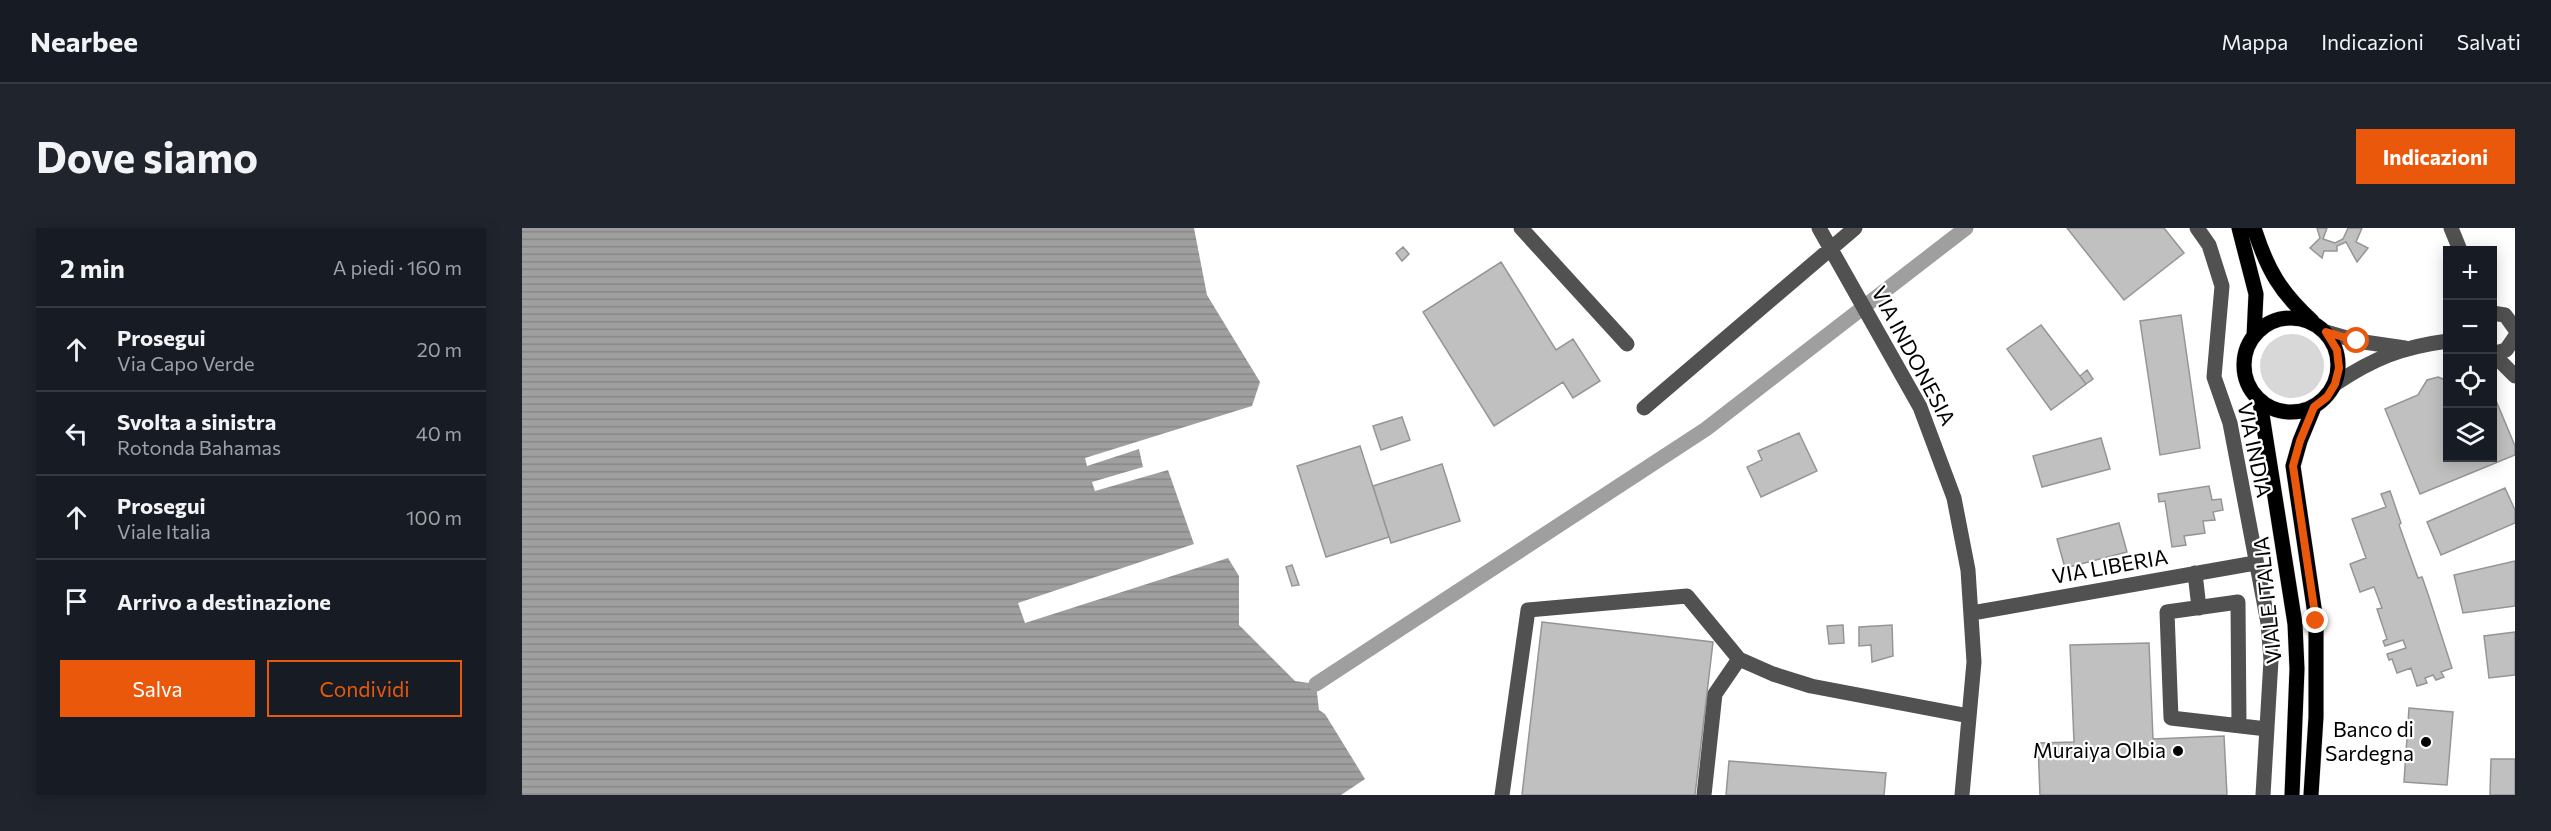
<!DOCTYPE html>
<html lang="it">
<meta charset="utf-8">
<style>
:root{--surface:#171b24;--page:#20242c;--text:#f1f3f6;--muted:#9ea1a6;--line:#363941;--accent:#ea580c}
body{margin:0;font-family:Commissioner,sans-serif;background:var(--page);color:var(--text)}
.controls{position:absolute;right:18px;top:18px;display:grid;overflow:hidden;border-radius:0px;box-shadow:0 3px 15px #0003}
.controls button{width:54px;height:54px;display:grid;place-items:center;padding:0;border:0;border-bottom:2px solid var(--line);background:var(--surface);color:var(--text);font:30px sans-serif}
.stop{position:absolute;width:18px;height:18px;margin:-14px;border:4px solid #ea580c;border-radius:50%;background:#fff}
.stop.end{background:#ea580c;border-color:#fff;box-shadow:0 2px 6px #0008}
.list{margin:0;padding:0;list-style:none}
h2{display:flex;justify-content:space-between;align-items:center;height:78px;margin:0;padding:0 24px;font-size:26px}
h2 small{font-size:20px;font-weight:400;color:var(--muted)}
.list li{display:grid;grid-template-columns:39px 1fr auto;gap:18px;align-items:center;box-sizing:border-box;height:84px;padding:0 24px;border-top:2px solid var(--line)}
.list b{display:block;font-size:22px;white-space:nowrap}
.list p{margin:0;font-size:20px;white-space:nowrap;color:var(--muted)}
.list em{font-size:20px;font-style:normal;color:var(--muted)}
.actions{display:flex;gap:12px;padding:18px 24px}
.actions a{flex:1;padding:14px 0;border:2px solid var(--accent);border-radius:0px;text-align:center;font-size:21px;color:var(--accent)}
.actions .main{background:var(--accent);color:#fff}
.icon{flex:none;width:33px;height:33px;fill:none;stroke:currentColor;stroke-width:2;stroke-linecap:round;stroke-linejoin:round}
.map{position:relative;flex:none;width:1993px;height:567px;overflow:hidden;border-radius:0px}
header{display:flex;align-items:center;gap:36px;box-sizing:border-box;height:84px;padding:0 30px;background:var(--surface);border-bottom:2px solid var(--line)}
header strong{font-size:28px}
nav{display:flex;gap:33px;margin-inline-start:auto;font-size:21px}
.intro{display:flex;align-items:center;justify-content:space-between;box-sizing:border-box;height:144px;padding:0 36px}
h1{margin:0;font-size:42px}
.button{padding:15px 27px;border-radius:0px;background:var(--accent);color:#fff;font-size:21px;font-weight:700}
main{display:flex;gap:36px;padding:0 36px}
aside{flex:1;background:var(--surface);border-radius:0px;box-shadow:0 3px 15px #0003}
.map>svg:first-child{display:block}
.green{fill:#d8d8d8}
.water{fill:url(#water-rules)}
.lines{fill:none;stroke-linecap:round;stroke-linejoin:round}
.canal{stroke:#9f9f9f;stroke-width:15}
.building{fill:#c0c0c0;stroke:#959595;stroke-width:1.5}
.major-casing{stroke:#dbdbdb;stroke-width:16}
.minor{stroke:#515151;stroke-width:15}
.major{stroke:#000;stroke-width:15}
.route{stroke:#ea580c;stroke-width:8}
.poi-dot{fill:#000;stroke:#fff;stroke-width:2}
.labels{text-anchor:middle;stroke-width:4.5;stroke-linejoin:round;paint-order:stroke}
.street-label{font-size:21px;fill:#000;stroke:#fff}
.poi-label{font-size:21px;fill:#000;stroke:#fff;text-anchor:end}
</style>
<header>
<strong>Nearbee</strong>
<nav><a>Mappa</a><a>Indicazioni</a><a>Salvati</a></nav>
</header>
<div class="intro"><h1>Dove siamo</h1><a class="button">Indicazioni</a></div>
<main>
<aside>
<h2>2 min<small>A piedi · 160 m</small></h2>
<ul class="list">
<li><svg class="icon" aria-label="ahead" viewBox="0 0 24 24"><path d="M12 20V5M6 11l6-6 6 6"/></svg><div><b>Prosegui</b><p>Via Capo Verde</p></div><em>20 m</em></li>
<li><svg class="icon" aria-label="left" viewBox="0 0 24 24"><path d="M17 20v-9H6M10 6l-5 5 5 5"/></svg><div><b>Svolta a sinistra</b><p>Rotonda Bahamas</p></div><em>40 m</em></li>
<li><svg class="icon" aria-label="ahead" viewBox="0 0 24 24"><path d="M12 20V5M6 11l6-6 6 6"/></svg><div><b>Prosegui</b><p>Viale Italia</p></div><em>100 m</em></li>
<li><svg class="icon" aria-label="arrive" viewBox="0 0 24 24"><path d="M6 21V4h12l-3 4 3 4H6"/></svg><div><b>Arrivo a destinazione</b></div></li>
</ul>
<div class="actions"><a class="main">Salva</a><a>Condividi</a></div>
</aside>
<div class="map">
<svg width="1993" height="567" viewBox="0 0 1993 567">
<defs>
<pattern id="water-rules" width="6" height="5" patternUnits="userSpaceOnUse" patternTransform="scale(1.5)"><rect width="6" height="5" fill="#9f9f9f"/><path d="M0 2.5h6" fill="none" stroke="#878787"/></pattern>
</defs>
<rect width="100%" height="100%" fill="#fff"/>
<!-- green -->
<path class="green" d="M1738 138a32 32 0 1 1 64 0a32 32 0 1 1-64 0Z"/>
<!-- water -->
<path class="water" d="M0 0H672L685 67 738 154 730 178 563 230 565 238 617 221 621 239 570 254 573 263 646 242 672 316 496 375 503 395 706 330 717 348V397L773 453 794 456 797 482 803 486 843 551 819 567H0Z"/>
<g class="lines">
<!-- canal -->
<path class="canal" d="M794 456 1184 201 1444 0"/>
</g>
<!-- building -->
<path class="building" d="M1545 0H1642L1662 25 1602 72Z
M1795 0H1805L1801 11 1813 15 1821 11 1826 0H1840L1834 14 1846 20 1835 34 1824 14 1815 18V23H1802L1800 30 1788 20 1798 10Z
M881 19 887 26 880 33 874 25Z
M979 34 1034 122 1051 111 1078 153 1051 170 1041 154 972 198 901 84Z
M1659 87 1678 220 1638 227 1618 93Z
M1519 97 1564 156 1529 182 1485 121Z
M1565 142 1571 151 1564 156 1558 148Z
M1916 149 1926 153V230H1970V163L1993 218V227L1898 266 1863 181 1896 167 1905 152Z
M880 189 888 212 859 222 851 198Z
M1277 205 1295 243 1239 269 1225 239 1240 232 1236 223Z
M1579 210 1588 241 1520 259 1511 228Z
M838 218 867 309 804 329 775 238Z
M920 236 938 293 869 315 851 258Z
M1687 258 1690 272 1699 271 1701 282 1691 284 1693 292 1681 293 1683 305 1662 308 1664 317 1650 319 1643 273 1637 274 1636 266Z
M1983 260 1993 282V295L1919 327 1905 294Z
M1868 263 1879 295 1877 297 1896 350 1900 349 1906 366 1930 440 1919 444 1922 449 1914 452 1911 447 1903 450 1905 455 1895 458 1889 440 1875 445 1870 431 1867 432 1865 426 1884 420 1881 412 1863 418 1861 413 1865 411 1855 381 1860 380 1852 359 1838 364 1828 336 1844 330 1830 291 1864 279 1859 266Z
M1597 295 1605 324 1543 340 1535 311Z
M1993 333V378L1941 385 1932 347Z
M770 337 777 357 770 358 764 339Z
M1020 394 1191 414 1173 567H1000Z
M1321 397 1322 415 1307 416 1305 398Z
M1370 397 1371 428 1350 434 1349 417 1337 418V399Z
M1993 404V447L1967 450 1962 408Z
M1627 415 1631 511 1702 508 1705 567H1518L1516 515 1552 514 1548 417Z
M1887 480 1931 484 1925 557 1882 554Z
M1969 531H1993V567H1968Z
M1207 533 1364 545 1362 567H1204Z"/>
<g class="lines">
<defs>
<path id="major" d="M1717 0 1734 66 1732 108
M1732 0C1745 41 1758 64 1790 93
M1722 137a47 47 0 1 1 94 0a47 47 0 1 1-94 0Z
M1738 174 1773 396 1775 441 1770 567
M1789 567 1794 489V393L1771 238 1778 213 1792 179"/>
</defs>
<!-- major casing -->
<use href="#major" class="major-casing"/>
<!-- minor -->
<path class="minor" d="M999 0 1105 116
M1297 0 1398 179 1432 270 1446 342 1452 434 1440 567
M1675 0 1687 17 1700 58 1692 149 1708 195 1746 395 1749 432 1741 567
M1929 0 1938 22
M1970 85 1983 87 1993 101
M1804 104 1835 113 1883 120
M1970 126 1984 122 1993 109
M1971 126 1993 148
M1813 156C1852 130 1880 119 1926 113
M1122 180 1333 0
M1673 345 1677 380
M1450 385 1733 335
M1717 498 1716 374 1645 384 1649 490 1745 501
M980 567 1006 382 1165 368 1217 431 1251 446 1289 458 1447 488
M1182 567 1193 466 1217 431"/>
<!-- major -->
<use href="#major" class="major"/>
</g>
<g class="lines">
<!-- route -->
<path class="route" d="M1794 393 1771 238 1778 213 1792 179 1805 169 1813 156 1817 140 1815 122 1804 104 1835 113"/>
</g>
<!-- markers -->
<g class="poi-dot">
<circle cx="1904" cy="514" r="6"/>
<circle cx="1656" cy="523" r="6"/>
</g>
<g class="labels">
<!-- street labels -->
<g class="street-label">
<text transform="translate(1391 128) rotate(62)" y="7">VIA INDONESIA</text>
<text transform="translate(1732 222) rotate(78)" y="7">VIA INDIA</text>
<text transform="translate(1588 339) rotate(-10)" y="7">VIA LIBERIA</text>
<text transform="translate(1746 372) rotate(-96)" y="7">VIALE ITALIA</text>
</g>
<!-- poi labels -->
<g class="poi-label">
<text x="1892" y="509">Banco di<tspan x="1892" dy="24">Sardegna</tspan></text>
<text x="1644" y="530">Muraiya Olbia</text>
</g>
</g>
</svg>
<div class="controls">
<button>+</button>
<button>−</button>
<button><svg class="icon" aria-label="locate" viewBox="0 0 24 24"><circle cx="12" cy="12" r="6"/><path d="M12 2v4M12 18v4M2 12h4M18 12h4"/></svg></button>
<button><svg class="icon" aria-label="layers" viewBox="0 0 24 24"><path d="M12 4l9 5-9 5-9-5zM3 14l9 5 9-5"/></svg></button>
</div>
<div class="stop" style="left:1835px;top:113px"></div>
<div class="stop end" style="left:1794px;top:393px"></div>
</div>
</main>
